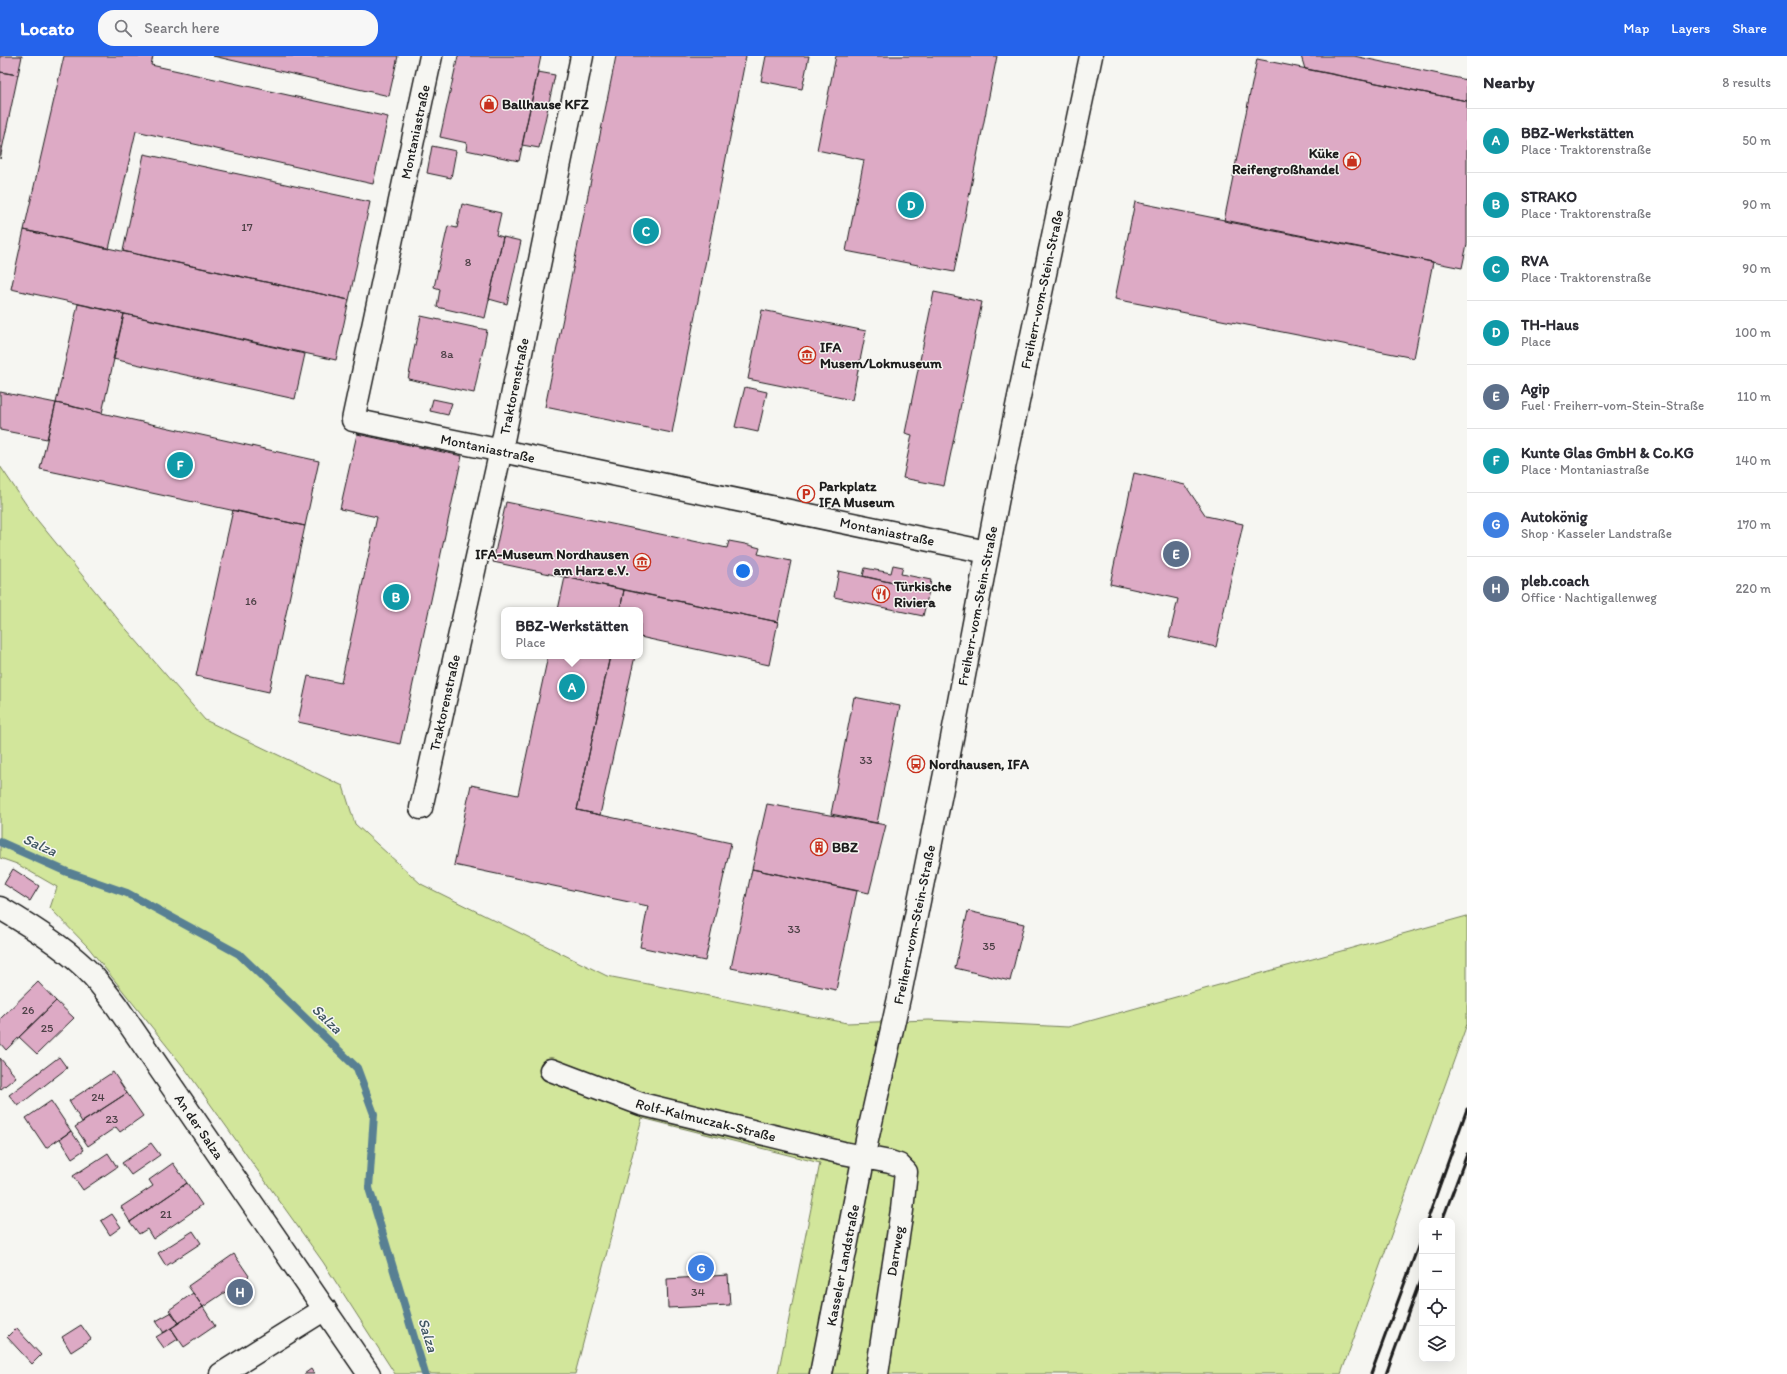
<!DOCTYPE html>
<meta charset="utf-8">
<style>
:root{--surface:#fff;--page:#f7f7f7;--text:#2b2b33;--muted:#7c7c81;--line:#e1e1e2;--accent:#2563eb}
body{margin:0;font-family:Itim,sans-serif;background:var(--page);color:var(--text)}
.controls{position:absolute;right:12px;bottom:12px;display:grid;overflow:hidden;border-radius:8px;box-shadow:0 4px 16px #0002}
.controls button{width:36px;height:36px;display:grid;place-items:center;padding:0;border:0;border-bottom:1px solid var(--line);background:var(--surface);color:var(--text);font:20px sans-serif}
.you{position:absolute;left:743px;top:515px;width:14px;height:14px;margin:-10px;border:3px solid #fff;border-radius:50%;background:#1a73e8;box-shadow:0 0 0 6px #1a73e833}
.badge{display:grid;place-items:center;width:26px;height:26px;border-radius:50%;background:var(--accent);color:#fff;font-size:13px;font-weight:700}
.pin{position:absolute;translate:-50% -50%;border:2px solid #fff;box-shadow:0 1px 4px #0006}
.popup{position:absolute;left:501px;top:551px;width:142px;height:52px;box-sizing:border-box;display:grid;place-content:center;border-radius:8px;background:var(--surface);filter:drop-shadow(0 1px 3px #0005);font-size:13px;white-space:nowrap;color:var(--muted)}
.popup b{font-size:15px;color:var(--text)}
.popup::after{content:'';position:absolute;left:50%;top:100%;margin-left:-8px;border:8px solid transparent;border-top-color:var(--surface)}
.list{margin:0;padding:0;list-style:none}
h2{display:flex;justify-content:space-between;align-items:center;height:52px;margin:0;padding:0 16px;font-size:17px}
h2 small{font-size:13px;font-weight:400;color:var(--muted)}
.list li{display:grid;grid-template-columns:26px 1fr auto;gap:12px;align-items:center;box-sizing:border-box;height:64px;padding:0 16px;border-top:1px solid var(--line)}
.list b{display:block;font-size:15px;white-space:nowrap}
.list p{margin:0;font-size:13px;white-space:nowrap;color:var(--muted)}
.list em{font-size:13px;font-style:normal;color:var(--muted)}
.icon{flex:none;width:22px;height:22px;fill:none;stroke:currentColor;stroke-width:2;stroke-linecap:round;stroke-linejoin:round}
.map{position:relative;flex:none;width:1467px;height:1318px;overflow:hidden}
header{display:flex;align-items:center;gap:24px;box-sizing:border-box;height:56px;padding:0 20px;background:var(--accent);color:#fff}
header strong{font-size:19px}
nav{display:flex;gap:22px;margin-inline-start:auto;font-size:14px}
.search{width:280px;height:36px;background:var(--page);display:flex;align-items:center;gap:10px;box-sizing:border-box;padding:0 14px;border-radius:16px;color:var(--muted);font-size:15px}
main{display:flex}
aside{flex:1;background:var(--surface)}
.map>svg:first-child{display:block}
.green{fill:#d2e69b;stroke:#77815c}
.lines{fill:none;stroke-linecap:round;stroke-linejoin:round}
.stream{stroke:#598093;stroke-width:8}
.building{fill:#ddaac5;stroke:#1c1c1c}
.minor-casing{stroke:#1c1c1c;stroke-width:25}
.secondary-casing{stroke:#1c1c1c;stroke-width:25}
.minor{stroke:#f6f6f2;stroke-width:22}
.secondary{stroke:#f6f6f2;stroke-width:22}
.rail{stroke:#1c1c1c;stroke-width:3}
.labels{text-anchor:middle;stroke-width:3;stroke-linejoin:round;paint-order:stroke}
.number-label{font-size:12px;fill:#4c4046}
.poi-label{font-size:14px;font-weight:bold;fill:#1c1c1c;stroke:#f6f6f2;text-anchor:start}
.street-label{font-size:14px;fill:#1c1c1c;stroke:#f6f6f2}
.water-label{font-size:15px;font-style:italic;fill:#405662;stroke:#f6f6f2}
</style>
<header>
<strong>Locato</strong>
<div class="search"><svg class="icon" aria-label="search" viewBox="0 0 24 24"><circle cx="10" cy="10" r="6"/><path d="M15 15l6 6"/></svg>Search here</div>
<nav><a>Map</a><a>Layers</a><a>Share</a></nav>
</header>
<main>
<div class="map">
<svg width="1467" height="1318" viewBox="0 0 1467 1318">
<rect width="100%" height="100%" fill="#f6f6f2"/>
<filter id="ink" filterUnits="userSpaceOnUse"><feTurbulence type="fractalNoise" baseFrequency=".025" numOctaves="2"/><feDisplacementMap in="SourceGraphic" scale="8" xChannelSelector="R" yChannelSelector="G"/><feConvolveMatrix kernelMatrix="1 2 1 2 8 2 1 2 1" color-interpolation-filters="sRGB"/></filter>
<g filter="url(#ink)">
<!-- green -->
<path class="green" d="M0 410 34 460 121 567 205 664 343 730 355 768 421 828 607 920 847 967 929 964 1068 971 1467 860V968L1341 1318H778L820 1107 642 1062 575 1318H395L323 1206 186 1014 88 891 50 852 57 831 17 808 0 802Z"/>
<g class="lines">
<!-- stream -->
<path class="stream" d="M0 786 67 816 127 837 239 898 357 1012 374 1058 369 1132 425 1318"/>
</g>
<!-- building -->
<path class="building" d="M0 0H22L18 19 0 16Z
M64 0H153L151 9 388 61 373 128 136 75 109 193 24 174Z
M213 0H398L389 40Z
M458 0H541L519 105 466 94 467 87 440 81Z
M616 0H746L672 377 545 351Z
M766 0H809L802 33 761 25Z
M836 0H997L954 216 846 195 864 104 817 94Z
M1301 0H1354L1467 24V45L1305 13Z
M1257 3 1467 45V188L1462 212 1224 165Z
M0 16 18 19 0 103Z
M538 16 555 19 539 92 522 89Z
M432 90 456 95 451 122 427 117Z
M144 98 370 146 349 244 123 195Z
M1135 146 1433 206 1414 302 1115 243Z
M462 148 501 157 496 179 503 181 485 262 437 251 440 233 434 231 448 170 457 172Z
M24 174 349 244 336 304 11 233Z
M503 181 521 185 507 248 489 243Z
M934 236 982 246 944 430 903 422 912 379 905 377Z
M78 248 124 258 102 357 56 347Z
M762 254 866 275 852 344 748 323Z
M124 258 305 298 295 343 113 303Z
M421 260 487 274 474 337 408 323Z
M745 331 767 336 758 376 735 371Z
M0 336 56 347 47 383 0 374Z
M433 343 452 347 448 359 430 355Z
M56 347 319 405 305 470 40 413Z
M357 378 462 400 400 688 298 666 308 620 341 627 377 461 340 453Z
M1134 417 1185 429 1206 460 1243 468 1216 591 1169 581 1178 543 1110 528Z
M506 446 727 492 729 485 745 488 760 492 758 498 791 505 778 566 493 506Z
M233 454 305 470 269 636 196 620Z
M893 509 903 511 901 518 931 524 929 535 863 520 865 512 891 517Z
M839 515 929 535 923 560 834 541Z
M565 521 624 534 620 554H558Z
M624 534 778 566 769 609 640 581V554H620Z
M548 600H610L577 754 731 787 705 905 640 891 648 850 454 809 471 729 518 739Z
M610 600H635L600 759 577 754Z
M854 641 900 650 877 767 831 758Z
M767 748 886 769 869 837 752 813Z
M13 813 39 830 30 845 4 828Z
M752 813 857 835 836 934 731 912Z
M968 855 1024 868 1010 925 955 912Z
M38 926 56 945 6 994 0 987V963Z
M56 945 74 962 37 998 19 981Z
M59 1001 67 1012 18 1050 9 1039Z
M0 1002 16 1021 1 1033 0 1032Z
M113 1016 127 1037 82 1066 69 1045Z
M127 1037 143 1060 120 1076 116 1071 88 1090 75 1071Z
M51 1045 71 1075 46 1092 26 1062Z
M71 1075 84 1094 72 1102 60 1083Z
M151 1087 160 1099 131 1119 122 1107Z
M108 1097 117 1111 83 1134 73 1120Z
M173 1107 187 1127 130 1166 121 1151 153 1130 149 1124Z
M187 1127 202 1149 153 1183 147 1173 139 1178 130 1166Z
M112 1158 121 1171 110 1179 101 1165Z
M193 1175 201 1187 166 1210 158 1197Z
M234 1198 249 1220 203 1251 188 1230Z
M728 1219 730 1249 668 1252 667 1223Z
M193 1237 203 1251 179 1267 169 1254Z
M203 1251 215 1270 184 1291 171 1272Z
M172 1256 179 1267 164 1277 156 1265Z
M81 1269 91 1283 71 1296 62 1281Z
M16 1272 41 1299 32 1308 7 1281Z
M171 1272 178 1283 164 1292 156 1281Z
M311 1313 314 1318H304Z"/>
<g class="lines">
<defs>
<g id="minor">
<path id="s1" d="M431 0 353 364 987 496"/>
<path id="s2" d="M421 752 501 394 582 0"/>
<path id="s3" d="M0 852C31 870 68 893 93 920 101 929 108 939 116 949L369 1318"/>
<path id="s4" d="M551 1014 641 1048 843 1097 890 1106 899 1109 906 1116 902 1154 877 1318"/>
<path d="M221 1318 325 1253"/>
</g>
<g id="secondary">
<path id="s5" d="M821 1318 867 1084 901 933 949 698 1000 431 1091 0"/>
</g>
</defs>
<!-- minor casing -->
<use href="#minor" class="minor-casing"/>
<!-- secondary casing -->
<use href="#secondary" class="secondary-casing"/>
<!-- minor -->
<use href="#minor" class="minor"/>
<!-- secondary -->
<use href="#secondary" class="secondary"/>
<!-- rail -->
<path class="rail" d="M1427 1165 1467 1053
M1442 1165 1467 1098
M1371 1318 1422 1180
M1386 1318 1422 1219"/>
</g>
</g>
<!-- icons -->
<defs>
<symbol id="shop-ring" viewBox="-11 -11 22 22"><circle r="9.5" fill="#f6f6f2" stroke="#c8321e" stroke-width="1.5"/><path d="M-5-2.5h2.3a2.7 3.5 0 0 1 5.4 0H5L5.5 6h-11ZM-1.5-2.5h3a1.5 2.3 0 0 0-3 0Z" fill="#c8321e"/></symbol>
<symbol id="museum-ring" viewBox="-11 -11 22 22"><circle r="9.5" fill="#f6f6f2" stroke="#c8321e" stroke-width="1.5"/><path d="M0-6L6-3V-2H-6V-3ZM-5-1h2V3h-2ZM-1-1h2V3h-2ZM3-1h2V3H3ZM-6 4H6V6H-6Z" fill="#c8321e"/></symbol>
<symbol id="parking-ring" viewBox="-11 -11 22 22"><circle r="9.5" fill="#f6f6f2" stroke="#c8321e" stroke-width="1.5"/><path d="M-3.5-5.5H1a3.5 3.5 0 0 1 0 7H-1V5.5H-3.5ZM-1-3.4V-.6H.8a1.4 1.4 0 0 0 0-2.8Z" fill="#c8321e"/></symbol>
<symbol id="restaurant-ring" viewBox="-11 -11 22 22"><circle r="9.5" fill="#f6f6f2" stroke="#c8321e" stroke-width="1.5"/><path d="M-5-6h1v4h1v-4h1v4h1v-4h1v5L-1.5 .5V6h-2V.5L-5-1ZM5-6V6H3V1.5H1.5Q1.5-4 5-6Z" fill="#c8321e"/></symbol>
<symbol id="bus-ring" viewBox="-11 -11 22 22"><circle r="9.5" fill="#f6f6f2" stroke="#c8321e" stroke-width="1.5"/><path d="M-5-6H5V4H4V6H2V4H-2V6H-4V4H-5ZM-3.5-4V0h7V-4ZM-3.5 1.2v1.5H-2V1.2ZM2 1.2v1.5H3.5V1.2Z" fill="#c8321e"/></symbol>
<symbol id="building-ring" viewBox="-11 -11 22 22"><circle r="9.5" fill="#f6f6f2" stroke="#c8321e" stroke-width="1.5"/><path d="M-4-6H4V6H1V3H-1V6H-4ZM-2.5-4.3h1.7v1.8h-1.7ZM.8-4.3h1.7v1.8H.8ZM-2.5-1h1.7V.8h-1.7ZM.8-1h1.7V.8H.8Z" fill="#c8321e"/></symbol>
</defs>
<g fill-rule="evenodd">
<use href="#shop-ring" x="479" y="38" width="20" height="20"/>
<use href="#shop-ring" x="1342" y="95" width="20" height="20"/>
<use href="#museum-ring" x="797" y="289" width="20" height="20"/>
<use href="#parking-ring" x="796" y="428" width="20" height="20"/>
<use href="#museum-ring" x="632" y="496" width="20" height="20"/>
<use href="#restaurant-ring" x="871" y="528" width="20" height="20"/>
<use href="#bus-ring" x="906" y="698" width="20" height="20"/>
<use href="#building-ring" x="809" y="781" width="20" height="20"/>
</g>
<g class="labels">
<!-- number labels -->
<g class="number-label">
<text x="247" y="175">17</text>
<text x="468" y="210">8</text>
<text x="447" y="302">8a</text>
<text x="251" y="549">16</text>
<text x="866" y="708">33</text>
<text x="794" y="877">33</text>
<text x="989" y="894">35</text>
<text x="28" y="958">26</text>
<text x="47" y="976">25</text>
<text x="98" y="1045">24</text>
<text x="112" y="1067">23</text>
<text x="166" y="1162">21</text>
<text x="698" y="1240">34</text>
</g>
<!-- poi labels -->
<g class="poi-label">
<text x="502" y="53">Ballhause KFZ</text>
<text x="1339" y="102" text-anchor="end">Küke<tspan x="1339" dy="16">Reifengroßhandel</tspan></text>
<text x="820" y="296">IFA<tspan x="820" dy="16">Musem/Lokmuseum</tspan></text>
<text x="819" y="435">Parkplatz<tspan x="819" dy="16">IFA Museum</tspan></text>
<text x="629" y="503" text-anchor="end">IFA-Museum Nordhausen<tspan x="629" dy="16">am Harz e.V.</tspan></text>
<text x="894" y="535">Türkische<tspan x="894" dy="16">Riviera</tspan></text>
<text x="929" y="713">Nordhausen, IFA</text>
<text x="832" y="796">BBZ</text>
</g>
<!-- street labels -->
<g class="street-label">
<text transform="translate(415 76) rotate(-78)" y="5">Montaniastraße</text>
<text dy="5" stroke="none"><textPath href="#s5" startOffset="1107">Freiherr-vom-Stein-Straße</textPath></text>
<text dy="5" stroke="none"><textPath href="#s2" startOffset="432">Traktorenstraße</textPath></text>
<text dy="5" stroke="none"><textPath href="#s1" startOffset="510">Montaniastraße</textPath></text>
<text dy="5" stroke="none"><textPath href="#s1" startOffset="918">Montaniastraße</textPath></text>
<text dy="5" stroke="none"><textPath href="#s5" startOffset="784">Freiherr-vom-Stein-Straße</textPath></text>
<text dy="5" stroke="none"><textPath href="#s2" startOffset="108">Traktorenstraße</textPath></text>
<text dy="5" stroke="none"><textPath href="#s5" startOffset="459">Freiherr-vom-Stein-Straße</textPath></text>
<text dy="5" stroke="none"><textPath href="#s4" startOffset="163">Rolf-Kalmuczak-Straße</textPath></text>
<text dy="5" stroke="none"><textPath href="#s3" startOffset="300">An der Salza</textPath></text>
<text transform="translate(895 1195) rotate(-81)" y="5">Darrweg</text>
<text dy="5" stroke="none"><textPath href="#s5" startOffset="111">Kasseler Landstraße</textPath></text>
</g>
<!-- water labels -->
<g class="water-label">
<text transform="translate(40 789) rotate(24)" y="5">Salza</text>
<text transform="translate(327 963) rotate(44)" y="5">Salza</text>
<text transform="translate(428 1279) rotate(73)" y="5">Salza</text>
</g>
</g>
</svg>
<div class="controls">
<button>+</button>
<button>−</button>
<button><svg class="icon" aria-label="locate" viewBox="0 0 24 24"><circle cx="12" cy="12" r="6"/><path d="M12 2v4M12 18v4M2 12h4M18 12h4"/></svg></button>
<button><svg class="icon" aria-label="layers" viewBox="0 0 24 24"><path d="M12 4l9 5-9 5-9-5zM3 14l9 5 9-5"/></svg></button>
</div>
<div class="you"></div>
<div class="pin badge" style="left:572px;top:631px;background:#0f9aa8">A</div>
<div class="popup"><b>BBZ-Werkstätten</b>Place</div>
<div class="pin badge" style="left:396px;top:541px;background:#0f9aa8">B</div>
<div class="pin badge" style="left:646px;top:175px;background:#0f9aa8">C</div>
<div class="pin badge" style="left:911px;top:149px;background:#0f9aa8">D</div>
<div class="pin badge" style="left:1176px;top:498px;background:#5c6f8a">E</div>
<div class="pin badge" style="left:180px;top:409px;background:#0f9aa8">F</div>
<div class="pin badge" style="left:701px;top:1212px;background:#3f7fe0">G</div>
<div class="pin badge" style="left:240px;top:1236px;background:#5c6f8a">H</div>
</div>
<aside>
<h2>Nearby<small>8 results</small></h2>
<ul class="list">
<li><span class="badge" style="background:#0f9aa8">A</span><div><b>BBZ-Werkstätten</b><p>Place · Traktorenstraße</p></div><em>50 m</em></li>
<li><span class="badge" style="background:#0f9aa8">B</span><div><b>STRAKO</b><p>Place · Traktorenstraße</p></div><em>90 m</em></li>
<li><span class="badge" style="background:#0f9aa8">C</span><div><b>RVA</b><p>Place · Traktorenstraße</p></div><em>90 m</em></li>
<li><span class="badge" style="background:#0f9aa8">D</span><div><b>TH-Haus</b><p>Place</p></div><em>100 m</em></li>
<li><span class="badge" style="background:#5c6f8a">E</span><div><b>Agip</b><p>Fuel · Freiherr-vom-Stein-Straße</p></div><em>110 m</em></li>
<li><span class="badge" style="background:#0f9aa8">F</span><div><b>Kunte Glas GmbH &amp; Co.KG</b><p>Place · Montaniastraße</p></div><em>140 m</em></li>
<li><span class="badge" style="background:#3f7fe0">G</span><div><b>Autokönig</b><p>Shop · Kasseler Landstraße</p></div><em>170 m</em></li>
<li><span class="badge" style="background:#5c6f8a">H</span><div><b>pleb.coach</b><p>Office · Nachtigallenweg</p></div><em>220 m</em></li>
</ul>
</aside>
</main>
